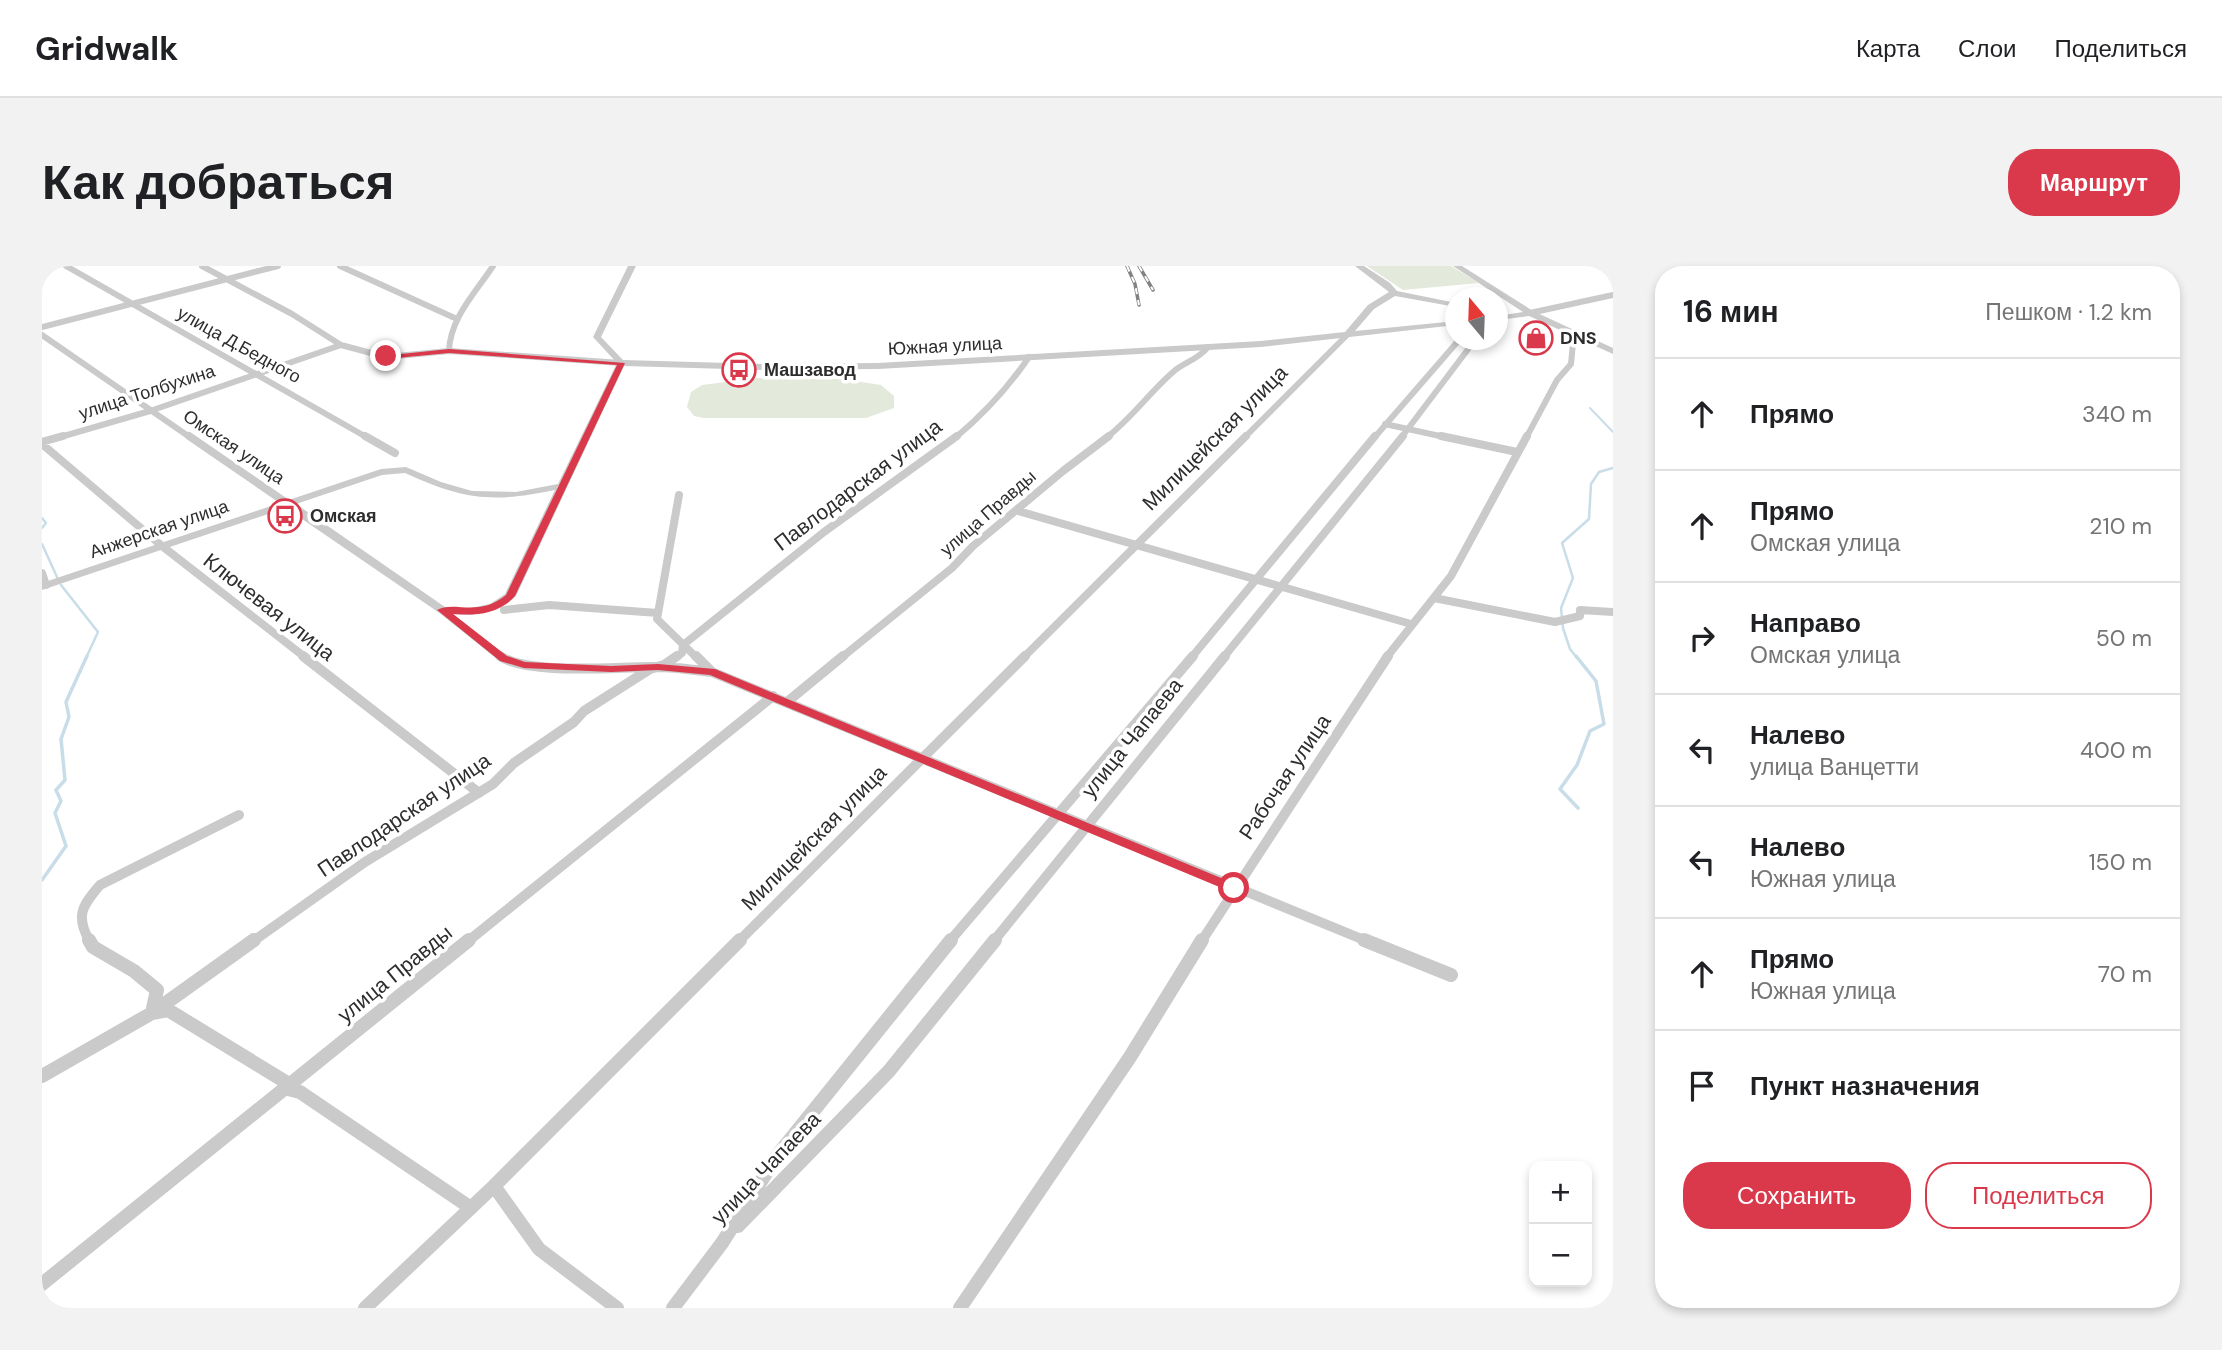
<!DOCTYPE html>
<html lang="ru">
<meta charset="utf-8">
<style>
:root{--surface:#fff;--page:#f2f2f2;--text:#202124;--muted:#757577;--line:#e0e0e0;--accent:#d9394b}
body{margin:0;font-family:"DM Sans",sans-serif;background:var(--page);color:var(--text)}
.controls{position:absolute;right:21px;bottom:21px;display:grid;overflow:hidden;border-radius:14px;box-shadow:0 4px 10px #0003}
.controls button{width:63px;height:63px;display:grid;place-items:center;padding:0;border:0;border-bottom:2px solid var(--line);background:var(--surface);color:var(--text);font:35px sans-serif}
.compass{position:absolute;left:1403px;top:21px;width:63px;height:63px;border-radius:50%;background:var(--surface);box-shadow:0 4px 10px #0003;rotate:341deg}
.stop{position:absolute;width:21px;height:21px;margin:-16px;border:5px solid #d9394b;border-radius:50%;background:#fff}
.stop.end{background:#d9394b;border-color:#fff;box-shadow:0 2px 7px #0008}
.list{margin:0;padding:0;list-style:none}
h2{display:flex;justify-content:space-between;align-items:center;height:91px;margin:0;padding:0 28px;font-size:30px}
h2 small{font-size:23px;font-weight:400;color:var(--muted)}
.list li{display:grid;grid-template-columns:46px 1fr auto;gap:21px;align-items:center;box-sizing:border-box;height:112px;padding:0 28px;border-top:2px solid var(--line)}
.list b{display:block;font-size:26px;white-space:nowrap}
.list p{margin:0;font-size:23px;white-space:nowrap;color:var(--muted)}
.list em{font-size:23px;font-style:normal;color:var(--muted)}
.actions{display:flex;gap:14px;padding:21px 28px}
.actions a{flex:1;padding:16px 0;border:2px solid var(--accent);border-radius:28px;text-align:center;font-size:24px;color:var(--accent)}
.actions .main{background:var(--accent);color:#fff}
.icon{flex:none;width:38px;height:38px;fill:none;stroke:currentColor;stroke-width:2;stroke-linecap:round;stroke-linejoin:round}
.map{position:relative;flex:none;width:1571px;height:1042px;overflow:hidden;border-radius:28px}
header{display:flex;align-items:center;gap:42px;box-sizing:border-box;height:98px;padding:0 35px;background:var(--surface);border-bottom:2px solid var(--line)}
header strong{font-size:33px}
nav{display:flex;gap:38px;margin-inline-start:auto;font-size:24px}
.intro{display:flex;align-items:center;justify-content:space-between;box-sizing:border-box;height:168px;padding:0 42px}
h1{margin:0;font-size:49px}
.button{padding:18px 32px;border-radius:28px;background:var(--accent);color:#fff;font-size:24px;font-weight:700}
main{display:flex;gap:42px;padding:0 42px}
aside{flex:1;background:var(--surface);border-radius:28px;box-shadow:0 4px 10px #0003}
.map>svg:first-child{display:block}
.green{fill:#e3e9db}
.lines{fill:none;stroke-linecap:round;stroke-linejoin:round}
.stream-far2{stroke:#c8dde8;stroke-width:2}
.stream-far1{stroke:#c8dde8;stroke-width:2.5}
.stream{stroke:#c8dde8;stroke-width:3.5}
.minor-far3{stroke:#cacaca;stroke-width:6}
.minor-far2{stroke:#cacaca;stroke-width:8}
.minor-far1{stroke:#cacaca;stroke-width:10}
.minor{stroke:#cacaca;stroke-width:14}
.tertiary{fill:#cacaca;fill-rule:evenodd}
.rail-casing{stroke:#828282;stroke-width:3.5}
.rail{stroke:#fff;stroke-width:2;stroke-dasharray:6;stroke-linecap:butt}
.route{fill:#d9394b}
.labels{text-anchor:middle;stroke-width:7;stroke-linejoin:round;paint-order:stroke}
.far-poi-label{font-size:18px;font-weight:bold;fill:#2d2d2d;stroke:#fff;text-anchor:start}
.far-street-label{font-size:18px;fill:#2d2d2d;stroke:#fff}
.street-label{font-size:21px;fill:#2d2d2d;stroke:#fff}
</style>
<header>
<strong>Gridwalk</strong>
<nav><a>Карта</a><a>Слои</a><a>Поделиться</a></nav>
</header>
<div class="intro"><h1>Как добраться</h1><a class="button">Маршрут</a></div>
<main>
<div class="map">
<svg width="1571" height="1042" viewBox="0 0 1571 1042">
<rect width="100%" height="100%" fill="#fff"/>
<!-- green -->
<path class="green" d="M1325 0H1409L1437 17 1361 24Z
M715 112 800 113 839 119 852 130V142L824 152H662L652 150 645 141 649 126 660 119Z"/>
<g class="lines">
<!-- stream-far2 -->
<path class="stream-far2" d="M1548 142 1571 166"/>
<!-- stream-far1 -->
<path class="stream-far1" d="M0 252 4 257 0 262
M0 278 15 311
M19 319 56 366 44 392
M1535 392 1528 383 1521 362 1519 342 1531 312 1520 277 1547 253 1549 218 1557 206 1571 202"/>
<!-- stream -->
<path class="stream" d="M1534 390 1554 415 1562 458 1548 465 1535 499 1518 523 1536 542
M0 614 24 580 13 547 19 535 14 524 23 514 19 473 27 451 24 436 45 390"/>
<!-- minor-far3 -->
<path class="minor-far3" d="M24 0 326 172
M160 0 250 48 299 79 344 91 407 85
M298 0 415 53
M451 0C434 26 408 52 407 85L579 97
M1488 47 1571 29
M0 61 236 0
M0 69 149 172
M1343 158 1407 172
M15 172 108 145 299 79
M913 172C942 148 966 122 987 91
M1064 172C1090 152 1107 127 1131 106 1142 96 1156 94 1166 81
M1202 172 1306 68
M1332 172 1417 74
M1359 172 1433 74
M1484 172 1515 114 1529 98 1531 77 1541 71"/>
<!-- minor-far2 -->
<path class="minor-far2" d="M147 170 246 238
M323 170 353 187
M1399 170 1475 186
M0 176 21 170
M0 178 120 280 264 392
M637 229 615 353 655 392
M976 245 1369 358
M0 307 4 319
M1392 332 1513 356 1538 350V344L1571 346
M400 344 460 392
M462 344 507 339 616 347
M633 392 640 387 641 379 782 266 915 170
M799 392 910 302 931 280 1021 205 1067 170
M981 392 1204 170
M1149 392 1333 170
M1181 392 1361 170
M1344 392 1409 310 1485 170"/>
<!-- minor-far1 -->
<path class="minor-far1" d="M261 390 437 527
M458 390C486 410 579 400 615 401 633 401 652 404 670 406
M654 390 670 406 1327 676
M745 436 801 390
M48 676C33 650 40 640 58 619L197 549
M210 676 323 596 451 518 472 497 532 456 542 445 608 403 622 399 635 390
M425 676 731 430
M696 676 983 390
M907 676 1151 390
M951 676 1183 390
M1159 676 1346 390"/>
<!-- minor -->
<path class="minor" d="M47 674 51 681 92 705 115 724 110 747 126 744 247 818
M1322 674 1409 709
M0 810 110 747 212 674
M242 822 258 826 429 942
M452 920 497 983 575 1042
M696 960 847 805 953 674
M0 1018 427 674
M323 1042 452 920 698 674
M631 1042 680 977 735 890 909 674
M918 1042 1088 791 1160 674"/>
<!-- tertiary -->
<path class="tertiary" d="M586 0H594L559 71 581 94 722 98 836 97 1219 75 1303 66 1326 39 1347 26 1313 0H1322L1348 17 1355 25 1414 37V41L1353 30 1332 43 1313 65 1414 55V59L1219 81 836 103 722 104 582 100 474 330 465 338 445 346 428 349 396 346 244 242 0 324V317L339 203 364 201 399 216 430 225 474 226 516 218 575 97 551 71ZM363 207C422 234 450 237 513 224L463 328 448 338 428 342 403 341 254 238 340 209Z
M1411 0H1420L1491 45 1571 82V88L1487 50 1456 54V50L1481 46Z"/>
<defs>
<path id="rail" d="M1085 0 1093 18 1097 39
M1097 0 1111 24"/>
</defs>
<!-- rail casing -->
<use href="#rail" class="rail-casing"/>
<!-- rail -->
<use href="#rail" class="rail"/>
</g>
<!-- route -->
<path class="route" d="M407 83 583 97 473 330C457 348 434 350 411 348L465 390 483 396 569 400 616 398 673 403 1196 619V625H1187L668 409 616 404 569 406 482 402 458 395 395 344C412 334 436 352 464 329L575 99 407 87 344 93 340 90Z"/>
<!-- icons -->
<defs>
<symbol id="shop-ring" viewBox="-11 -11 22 22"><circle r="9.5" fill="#fff" stroke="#d9394b" stroke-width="1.5"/><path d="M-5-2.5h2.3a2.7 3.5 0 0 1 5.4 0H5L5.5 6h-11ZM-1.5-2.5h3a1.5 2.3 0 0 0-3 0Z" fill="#d9394b"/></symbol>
<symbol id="bus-ring" viewBox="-11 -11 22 22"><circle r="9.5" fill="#fff" stroke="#d9394b" stroke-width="1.5"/><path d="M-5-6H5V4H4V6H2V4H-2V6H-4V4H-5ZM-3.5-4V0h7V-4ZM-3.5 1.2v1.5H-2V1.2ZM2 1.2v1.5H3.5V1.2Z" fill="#d9394b"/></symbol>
</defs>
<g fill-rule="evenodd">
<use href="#shop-ring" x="1475" y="53" width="38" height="38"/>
<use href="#bus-ring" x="678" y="85" width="38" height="38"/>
<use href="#bus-ring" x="224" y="231" width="38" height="38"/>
</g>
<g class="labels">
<!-- far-poi labels -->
<g class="far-poi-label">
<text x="1518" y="78">DNS</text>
<text x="722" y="110">Машзавод</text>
<text x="268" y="256">Омская</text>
</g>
<!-- far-street labels -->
<g class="far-street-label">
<text transform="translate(197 79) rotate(29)" y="6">улица Д.Бедного</text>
<text transform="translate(903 80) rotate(-3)" y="6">Южная улица</text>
<text transform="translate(105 126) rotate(-18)" y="6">улица Толбухина</text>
<text transform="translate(192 181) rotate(34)" y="6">Омская улица</text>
<text transform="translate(946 247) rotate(-41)" y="6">улица Правды</text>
<text transform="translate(117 263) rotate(-19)" y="6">Анжерская улица</text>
</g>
<!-- street labels -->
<g class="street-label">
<text transform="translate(1173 172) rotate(-45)" y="7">Милицейская улица</text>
<text transform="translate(816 219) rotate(-37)" y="7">Павлодарская улица</text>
<text transform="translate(227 341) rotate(38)" y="7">Ключевая улица</text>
<text transform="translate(1090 472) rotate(-51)" y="7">улица Чапаева</text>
<text transform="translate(1243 511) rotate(-56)" y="7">Рабочая улица</text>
<text transform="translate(362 549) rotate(-34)" y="7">Павлодарская улица</text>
<text transform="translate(772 572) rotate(-45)" y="7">Милицейская улица</text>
<text transform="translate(353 708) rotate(-39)" y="7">улица Правды</text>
<text transform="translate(724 902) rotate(-46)" y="7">улица Чапаева</text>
</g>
</g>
</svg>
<div class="controls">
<button>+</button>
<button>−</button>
</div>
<svg class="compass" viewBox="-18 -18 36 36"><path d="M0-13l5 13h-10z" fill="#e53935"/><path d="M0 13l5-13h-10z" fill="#757577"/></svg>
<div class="stop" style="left:1192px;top:622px"></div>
<div class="stop end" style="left:344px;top:90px"></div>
</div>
<aside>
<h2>16 мин<small>Пешком · 1.2 km</small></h2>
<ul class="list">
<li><svg class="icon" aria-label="ahead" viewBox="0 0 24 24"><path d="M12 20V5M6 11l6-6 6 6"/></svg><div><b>Прямо</b></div><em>340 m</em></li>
<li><svg class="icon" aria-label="ahead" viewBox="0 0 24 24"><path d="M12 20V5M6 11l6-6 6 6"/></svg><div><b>Прямо</b><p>Омская улица</p></div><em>210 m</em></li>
<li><svg class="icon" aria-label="right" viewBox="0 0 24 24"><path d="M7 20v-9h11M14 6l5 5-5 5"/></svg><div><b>Направо</b><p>Омская улица</p></div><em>50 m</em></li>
<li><svg class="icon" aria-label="left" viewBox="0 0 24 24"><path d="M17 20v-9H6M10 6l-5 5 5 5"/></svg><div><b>Налево</b><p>улица Ванцетти</p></div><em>400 m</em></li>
<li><svg class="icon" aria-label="left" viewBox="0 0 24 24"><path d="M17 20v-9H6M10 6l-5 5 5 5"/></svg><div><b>Налево</b><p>Южная улица</p></div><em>150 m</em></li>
<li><svg class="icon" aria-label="ahead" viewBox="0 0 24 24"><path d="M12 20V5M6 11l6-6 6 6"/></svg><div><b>Прямо</b><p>Южная улица</p></div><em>70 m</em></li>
<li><svg class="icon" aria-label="arrive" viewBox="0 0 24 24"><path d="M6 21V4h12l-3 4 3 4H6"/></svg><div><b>Пункт назначения</b></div></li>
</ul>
<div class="actions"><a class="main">Сохранить</a><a>Поделиться</a></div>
</aside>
</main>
